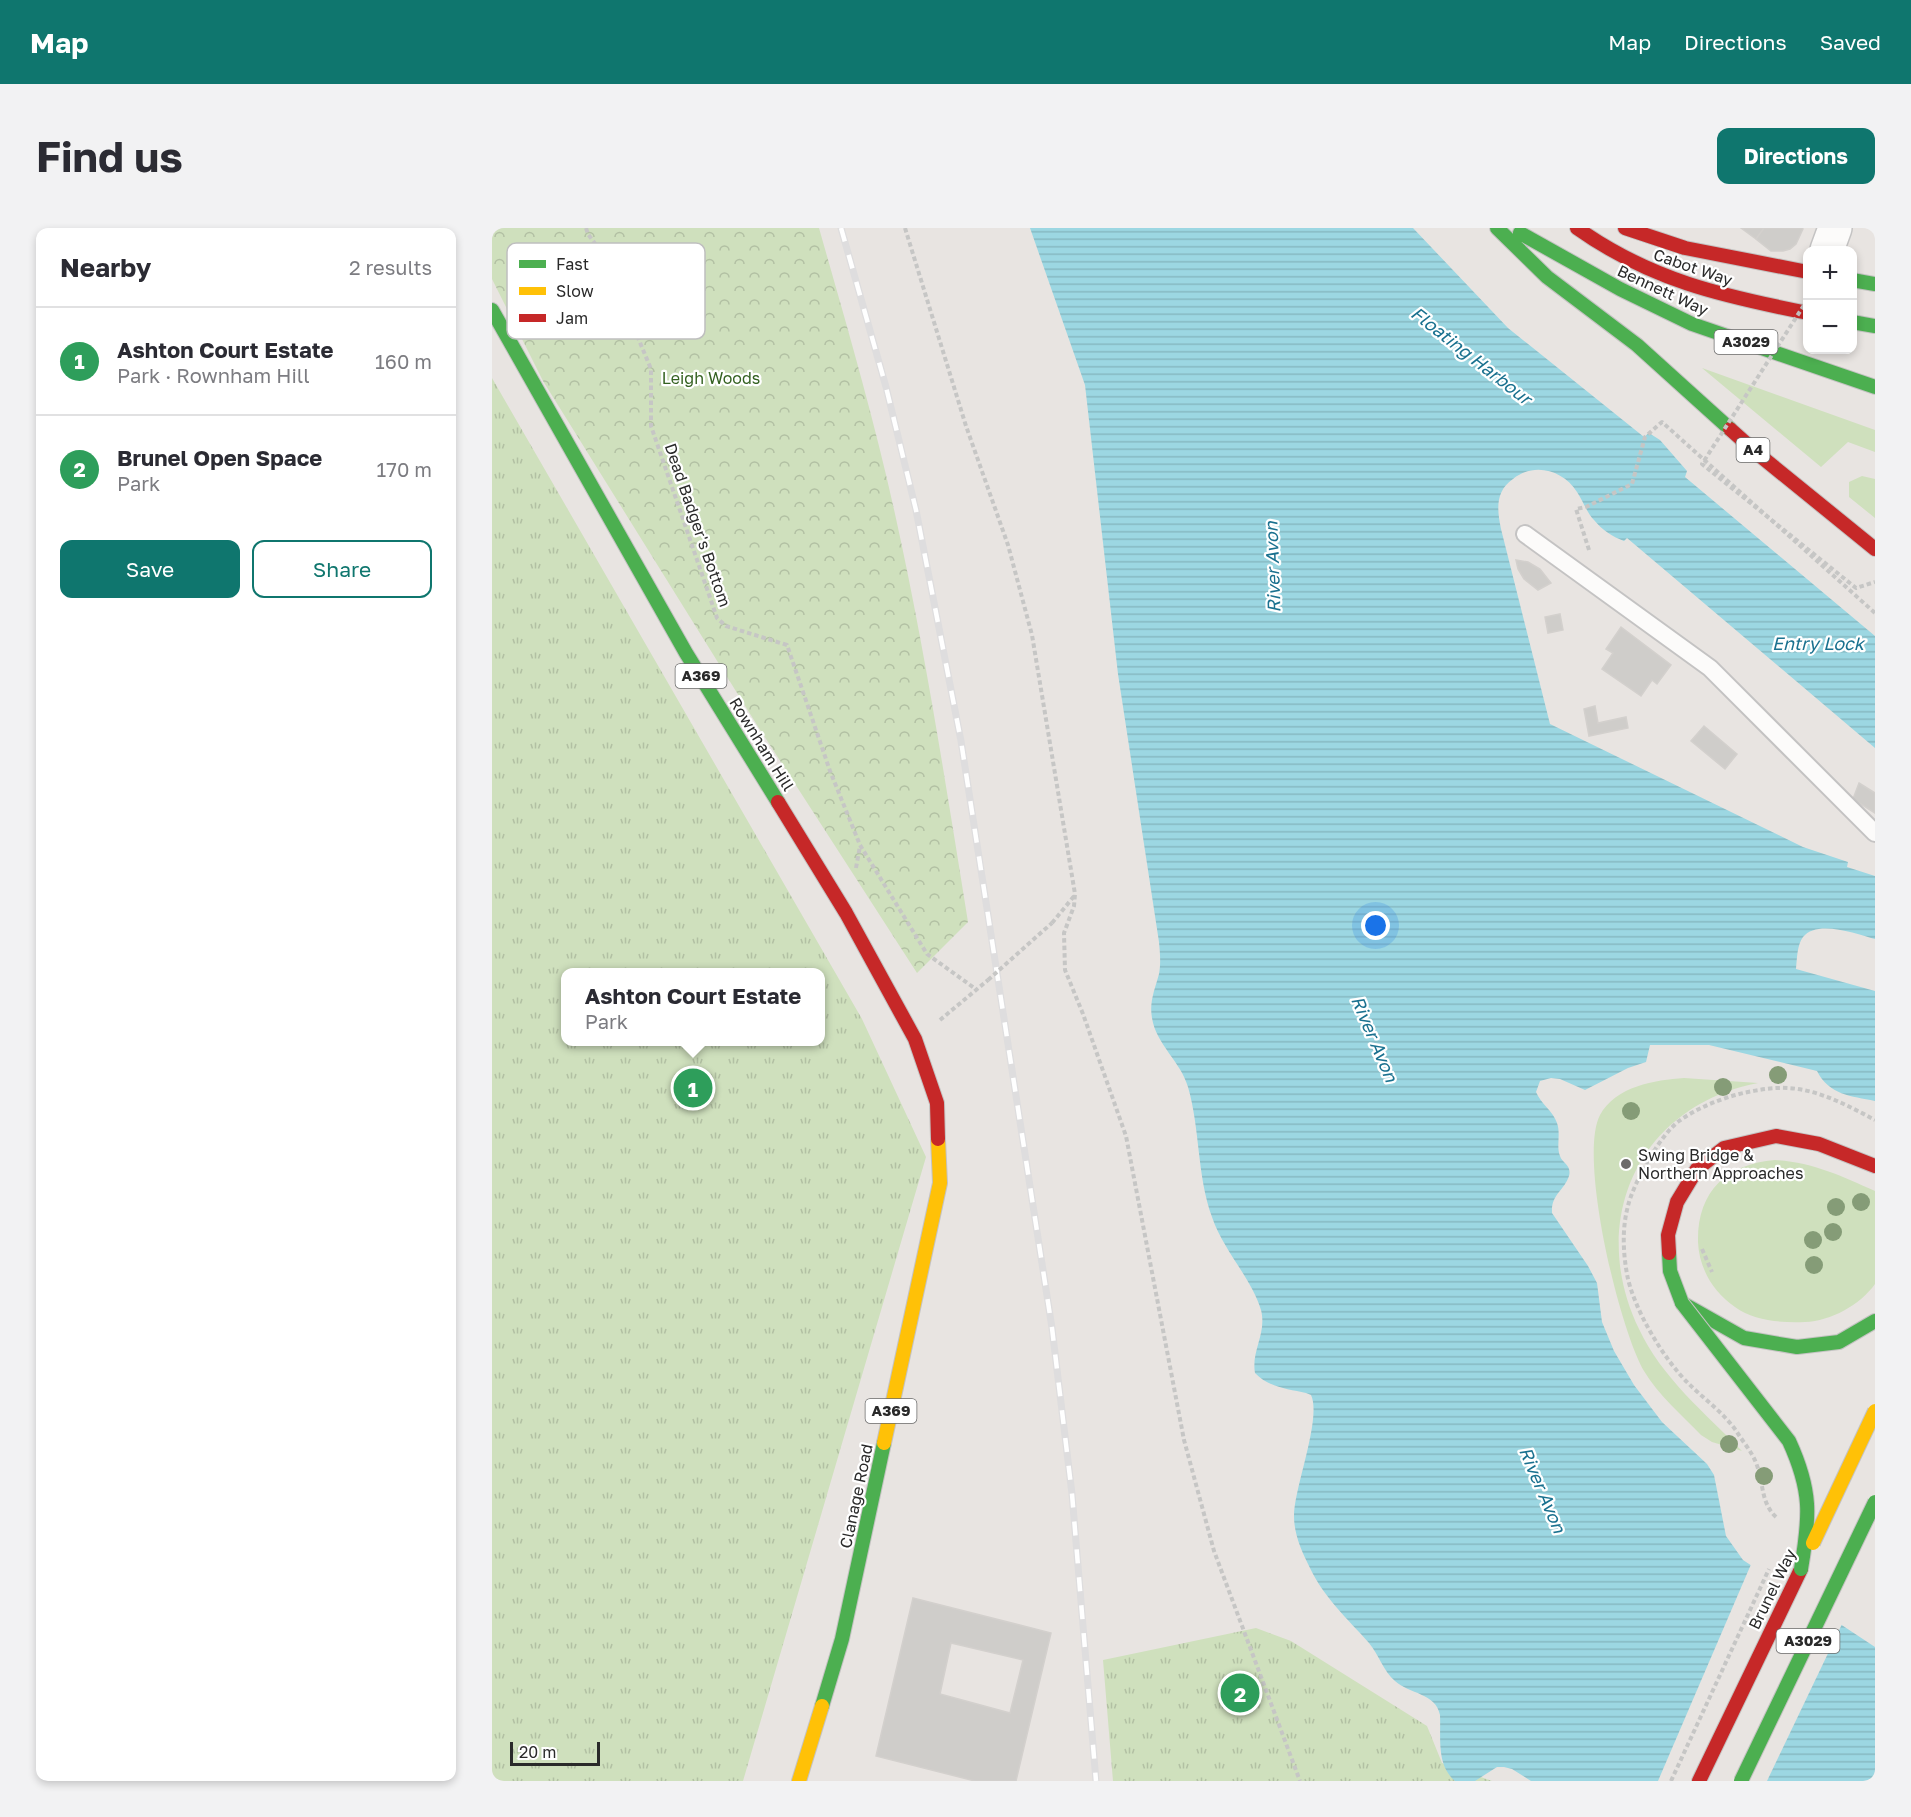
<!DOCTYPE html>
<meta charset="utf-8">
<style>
:root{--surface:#fff;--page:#f2f2f3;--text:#2b2b33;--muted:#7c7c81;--line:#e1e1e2;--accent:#0f766e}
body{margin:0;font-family:"Golos Text",sans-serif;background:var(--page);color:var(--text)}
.controls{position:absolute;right:18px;top:18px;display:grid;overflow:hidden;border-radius:12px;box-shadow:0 3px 9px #0003}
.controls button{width:54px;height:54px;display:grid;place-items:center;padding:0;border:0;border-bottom:2px solid var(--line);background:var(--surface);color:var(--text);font:30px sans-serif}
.scale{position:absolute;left:18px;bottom:15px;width:90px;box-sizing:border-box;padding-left:6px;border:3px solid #2a2a2a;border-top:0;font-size:16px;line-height:21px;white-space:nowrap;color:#2a2a2a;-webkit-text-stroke:4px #fff;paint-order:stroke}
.you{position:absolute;left:884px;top:698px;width:21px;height:21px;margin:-15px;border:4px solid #fff;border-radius:50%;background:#1a73e8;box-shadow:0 0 0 9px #1a73e833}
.badge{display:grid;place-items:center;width:39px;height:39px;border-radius:50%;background:var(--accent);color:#fff;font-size:20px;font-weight:700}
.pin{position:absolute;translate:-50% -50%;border:3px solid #fff;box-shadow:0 2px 6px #0006}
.popup{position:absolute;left:69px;top:740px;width:264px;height:78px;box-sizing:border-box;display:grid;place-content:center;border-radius:12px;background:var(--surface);filter:drop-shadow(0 2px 4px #0005);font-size:20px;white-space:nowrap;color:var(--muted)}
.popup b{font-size:22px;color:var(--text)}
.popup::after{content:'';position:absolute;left:50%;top:100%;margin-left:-12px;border:12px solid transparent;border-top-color:var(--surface)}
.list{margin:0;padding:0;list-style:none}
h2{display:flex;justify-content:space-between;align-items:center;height:78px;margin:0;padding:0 24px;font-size:26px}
h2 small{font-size:20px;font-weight:400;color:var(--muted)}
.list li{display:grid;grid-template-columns:39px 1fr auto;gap:18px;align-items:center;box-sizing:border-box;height:108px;padding:0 24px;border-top:2px solid var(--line)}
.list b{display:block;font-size:22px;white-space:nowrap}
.list p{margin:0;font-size:20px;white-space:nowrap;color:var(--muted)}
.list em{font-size:20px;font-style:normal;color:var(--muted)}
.actions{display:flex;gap:12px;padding:18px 24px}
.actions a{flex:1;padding:14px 0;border:2px solid var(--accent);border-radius:12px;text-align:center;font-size:21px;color:var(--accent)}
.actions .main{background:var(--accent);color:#fff}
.map{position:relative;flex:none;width:1383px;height:1553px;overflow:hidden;border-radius:12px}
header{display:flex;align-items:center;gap:36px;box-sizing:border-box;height:84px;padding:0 30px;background:var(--accent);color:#fff}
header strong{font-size:28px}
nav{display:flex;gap:33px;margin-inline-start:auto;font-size:21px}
.intro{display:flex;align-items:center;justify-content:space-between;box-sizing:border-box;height:144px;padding:0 36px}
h1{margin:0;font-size:42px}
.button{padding:15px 27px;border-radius:12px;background:var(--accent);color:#fff;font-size:21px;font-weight:700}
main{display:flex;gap:36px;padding:0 36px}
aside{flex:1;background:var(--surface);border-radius:12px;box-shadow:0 3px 9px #0003}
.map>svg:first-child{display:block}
.grass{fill:#cfe0bd}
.forest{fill:url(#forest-crowns)}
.park{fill:url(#park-tufts);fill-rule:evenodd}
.water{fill:url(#water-rules)}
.pier{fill:#e8e4e1}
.building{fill:#cfcdca;stroke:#d3d0cd;stroke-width:1.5;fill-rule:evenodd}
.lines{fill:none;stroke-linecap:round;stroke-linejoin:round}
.lane-casing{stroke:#c4c3c3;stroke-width:20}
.street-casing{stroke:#c4c3c3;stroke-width:36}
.fast-casing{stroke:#c4c3c2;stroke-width:16}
.slow-casing{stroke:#c4c3c2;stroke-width:16}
.jam-casing{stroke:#c4c3c2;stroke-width:16}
.path{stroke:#c6c6c5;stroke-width:4;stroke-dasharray:4.5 3;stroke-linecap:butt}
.lane{stroke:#fcfbfa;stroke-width:16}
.street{stroke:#fcfbfa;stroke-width:33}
.fast{stroke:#4caf50;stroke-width:14}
.slow{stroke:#ffc107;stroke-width:14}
.jam{stroke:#c62828;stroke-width:14}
.rail-casing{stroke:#deddde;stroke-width:7}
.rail{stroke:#fff;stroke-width:4.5;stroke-dasharray:14;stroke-linecap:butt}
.fast-bridge-casing{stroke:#c4c3c2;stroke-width:16;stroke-linecap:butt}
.slow-bridge-casing{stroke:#c4c3c2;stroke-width:16;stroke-linecap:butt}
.path-bridge{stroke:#c6c6c5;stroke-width:4;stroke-dasharray:4.5 3;stroke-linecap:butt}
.fast-bridge{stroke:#4caf50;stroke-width:14}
.slow-bridge{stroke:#ffc107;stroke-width:14}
.tree{fill:#859c77}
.poi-dot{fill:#6c6b6a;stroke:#fff;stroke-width:2}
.labels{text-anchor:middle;stroke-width:4.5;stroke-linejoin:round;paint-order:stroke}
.shield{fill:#fff;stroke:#6a6a6a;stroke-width:1.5}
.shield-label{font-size:15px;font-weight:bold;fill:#2a2a2a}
.street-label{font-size:16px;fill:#2a2a2a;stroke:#fff}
.park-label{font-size:16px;fill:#346121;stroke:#fff}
.poi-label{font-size:16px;fill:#2a2a2a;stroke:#fff;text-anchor:start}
.water-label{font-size:18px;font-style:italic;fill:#1a718f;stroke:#fff}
.key{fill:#fff;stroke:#bfbfbf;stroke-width:1.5}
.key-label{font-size:16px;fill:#2a2a2a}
</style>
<header>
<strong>Map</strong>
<nav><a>Map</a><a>Directions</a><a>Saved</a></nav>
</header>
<div class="intro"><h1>Find us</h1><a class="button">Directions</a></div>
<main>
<aside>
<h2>Nearby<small>2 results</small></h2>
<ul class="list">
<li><span class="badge" style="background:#2e9e5b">1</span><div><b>Ashton Court Estate</b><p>Park · Rownham Hill</p></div><em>160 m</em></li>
<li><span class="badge" style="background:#2e9e5b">2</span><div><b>Brunel Open Space</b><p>Park</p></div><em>170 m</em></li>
</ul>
<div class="actions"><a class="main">Save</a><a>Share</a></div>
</aside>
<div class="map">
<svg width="1383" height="1553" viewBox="0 0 1383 1553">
<defs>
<pattern id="forest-crowns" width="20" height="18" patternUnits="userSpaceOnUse" patternTransform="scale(1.5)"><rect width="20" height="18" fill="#cfe0bd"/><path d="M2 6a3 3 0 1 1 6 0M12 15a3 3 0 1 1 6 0" fill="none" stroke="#b2c0a3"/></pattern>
<pattern id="park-tufts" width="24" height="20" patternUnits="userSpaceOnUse" patternTransform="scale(1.5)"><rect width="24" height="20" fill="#cfe0bd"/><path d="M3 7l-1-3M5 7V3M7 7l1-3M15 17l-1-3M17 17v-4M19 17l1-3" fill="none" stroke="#b2c0a3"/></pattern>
<pattern id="water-rules" width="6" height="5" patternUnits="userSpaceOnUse" patternTransform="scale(1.5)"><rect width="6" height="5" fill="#9cd7e2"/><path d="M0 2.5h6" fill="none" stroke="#87b9c2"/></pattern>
</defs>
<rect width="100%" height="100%" fill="#e8e4e1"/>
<!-- grass -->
<path class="grass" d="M1210 140 1383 202V224L1356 214 1329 239Z
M1370 248 1383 251V290L1357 269V254Z
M1192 850 1266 855C1146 878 1095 994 1147 1101 1170 1150 1213 1185 1250 1223L1220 1214 1209 1207C1190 1187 1166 1167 1152 1143 1127 1100 1086 929 1108 887 1124 858 1163 852 1192 850Z
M1283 932C1320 934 1350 948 1383 963V1056C1368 1077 1339 1093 1313 1094 1290 1095 1262 1093 1243 1079 1221 1064 1207 1040 1206 1014 1205 964 1234 936 1283 932Z"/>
<!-- forest -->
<path class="forest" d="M0 0H327C354 95 382 190 403 286 433 421 454 558 476 694L425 745 265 497 51 153 0 51Z"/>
<!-- park -->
<path class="park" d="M0 150 370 791 434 929 251 1553H0ZM74 744H328V814H74Z
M764 1400 799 1413 935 1498 950 1535 1000 1553H621L611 1432Z"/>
<!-- water -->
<path class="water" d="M538 0H921L1016 100 1152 209 1157 205 1168 212 1195 243 1193 249 1383 408V520L1135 310 1132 313C1121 309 1110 302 1102 292 1095 285 1091 273 1085 264 1071 242 1042 234 1021 251 1003 263 1005 282 1009 301L1058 496 1311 619 1356 634 1355 639 1383 648V711C1365 706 1325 691 1311 709 1305 717 1305 731 1304 741L1383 763V873C1359 868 1337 867 1325 843L1217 817H1158L1154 834 1136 840 1093 862 1068 851 1059 850 1048 853 1044 864C1049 876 1061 883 1065 895 1069 906 1064 918 1068 928 1070 935 1080 937 1077 948 1072 963 1059 966 1060 985L1096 1038 1105 1055 1110 1094 1122 1123 1142 1157 1170 1194 1215 1236 1222 1247 1234 1308 1251 1332 1383 1419V1553H1039L1020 1541 1012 1539H1005L983 1553H963C944 1537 949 1509 948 1487 944 1465 917 1466 903 1453 892 1444 887 1427 877 1415 856 1391 832 1370 818 1340 810 1324 802 1307 802 1288 802 1260 830 1190 819 1167L814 1165C796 1161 776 1159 763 1145 759 1123 775 1106 769 1082 760 1051 731 1022 720 989 705 948 708 900 696 859 689 834 664 816 660 790 657 774 663 761 667 746 669 735 668 725 667 714L626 446 593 157Z"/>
<!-- pier -->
<path class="pier" d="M1260 1334 1351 1394 1275 1553H1166Z"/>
<!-- building -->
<path class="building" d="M1249 0H1272L1264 11Z
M1272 0H1310L1311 1 1304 16 1298 21 1291 23H1279L1264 11Z
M1024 332 1036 334 1048 341 1059 355 1046 362 1032 351 1026 341Z
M1068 386 1071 402 1056 405 1053 389Z
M1129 399 1179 437 1165 456 1160 452 1149 468 1110 441 1121 425 1114 421Z
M1103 478 1106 495 1134 489 1136 500 1097 508 1092 481Z
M1212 498 1245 526 1233 541 1199 513Z
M1367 555 1383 565V585L1361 571Z
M421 1370 559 1405 524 1553H483L384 1528ZM459 1415 531 1432 518 1485 448 1466Z"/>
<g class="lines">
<defs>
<path id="lane" d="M1033 306 1218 440 1383 605"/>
<path id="street" d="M1335 22 1343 0"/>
<path id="fast" d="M1005 0 1055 49 1145 117 1238 201
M1028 5 1128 61 1200 96 1383 159
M1360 52 1383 56
M0 82 194 425 286 574
M1360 94 1383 98
M1177 1025 1178 1043 1190 1075 1252 1110 1305 1119 1347 1114 1383 1093
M330 1478 350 1411 392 1215"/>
<path id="slow" d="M392 1215 448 955 446 911
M307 1553 330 1478"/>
<path id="jam" d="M1085 0C1158 52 1230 68 1316 85
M1133 0 1193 20 1316 44
M1238 201 1266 226 1383 321
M286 574 354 685 423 811 445 875 446 911
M1177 1025 1176 1007 1185 974 1205 941 1232 920 1284 908 1327 916 1383 938
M1207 1553 1309 1341"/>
</defs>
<!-- lane casing -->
<use href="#lane" class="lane-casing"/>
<!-- street casing -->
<use href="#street" class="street-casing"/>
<!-- fast casing -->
<use href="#fast" class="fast-casing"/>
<!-- slow casing -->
<use href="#slow" class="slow-casing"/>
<!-- jam casing -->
<use href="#jam" class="jam-casing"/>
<!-- path -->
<path class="path" d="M94 0 96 6 112 28 159 141V198L225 390 234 398 295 417 338 543 368 617 435 726 485 762
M413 0 474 198 516 317 540 407 583 666 582 678 572 705 573 742 591 786 634 908 692 1212 722 1323 808 1553
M1097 322 1084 281 1094 279 1140 256 1153 209 1170 194 1383 385
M364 640 368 618
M560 695 583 667
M448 792 496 752
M1210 1021 1220 1044
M1284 1289C1268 1274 1272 1254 1264 1235 1260 1224 1251 1214 1245 1204 1232 1185 1213 1172 1197 1156 1172 1132 1141 1080 1135 1046 1131 1024 1130 1000 1136 978 1141 956 1168 907 1187 893 1214 874 1251 862 1285 860 1320 858 1353 876 1383 892"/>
<!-- lane -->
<use href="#lane" class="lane"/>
<!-- street -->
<use href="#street" class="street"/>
<!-- fast -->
<use href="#fast" class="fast"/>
<!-- slow -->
<use href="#slow" class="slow"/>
<!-- jam -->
<use href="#jam" class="jam"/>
<defs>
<path id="rail" d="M349 0 394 159 424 282 469 513 560 1100 580 1266 604 1553"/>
</defs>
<!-- rail casing -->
<use href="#rail" class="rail-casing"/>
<!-- rail -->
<use href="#rail" class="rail"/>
<defs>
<path id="fast-bridge" d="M1190 1075 1297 1213C1320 1263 1318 1288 1309 1341
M1249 1553 1383 1274"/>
<path id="slow-bridge" d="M1321 1315 1383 1183"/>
</defs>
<!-- fast-bridge casing -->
<use href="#fast-bridge" class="fast-bridge-casing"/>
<!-- slow-bridge casing -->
<use href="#slow-bridge" class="slow-bridge-casing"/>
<!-- path-bridge -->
<path class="path-bridge" d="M1316 71 1210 236 1364 360 1383 354
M496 752 560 695
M1179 1553 1277 1341"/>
<!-- fast-bridge -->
<use href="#fast-bridge" class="fast-bridge"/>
<!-- slow-bridge -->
<use href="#slow-bridge" class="slow-bridge"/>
</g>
<!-- trees -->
<g class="tree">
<circle cx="1286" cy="847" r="9"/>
<circle cx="1231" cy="859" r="9"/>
<circle cx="1139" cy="883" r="9"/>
<circle cx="1369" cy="974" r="9"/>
<circle cx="1344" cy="979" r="9"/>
<circle cx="1341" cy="1004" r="9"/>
<circle cx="1321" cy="1012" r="9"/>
<circle cx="1322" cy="1037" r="9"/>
<circle cx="1237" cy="1216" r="9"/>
<circle cx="1272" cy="1248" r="9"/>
</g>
<!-- markers -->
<circle class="poi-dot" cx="1134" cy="936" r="6"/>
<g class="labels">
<!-- shield labels -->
<g class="shield">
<rect x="1222.5" y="102" width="63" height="24" rx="4.5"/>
<rect x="1244.5" y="210" width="33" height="24" rx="4.5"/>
<rect x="183.5" y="436" width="51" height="24" rx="4.5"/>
<rect x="373.5" y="1171" width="51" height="24" rx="4.5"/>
<rect x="1284.5" y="1401" width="63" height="24" rx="4.5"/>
</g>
<g class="shield-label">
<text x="1254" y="119">A3029</text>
<text x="1261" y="227">A4</text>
<text x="209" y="453">A369</text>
<text x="399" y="1188">A369</text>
<text x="1316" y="1418">A3029</text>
</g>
<!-- street labels -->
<g class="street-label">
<text transform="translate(1201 39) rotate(19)" y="6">Cabot Way</text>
<text transform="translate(1171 62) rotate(25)" y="6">Bennett Way</text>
<text transform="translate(206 297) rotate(71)" y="6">Dead Badger's Bottom</text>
<text transform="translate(270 516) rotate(58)" y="6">Rownham Hill</text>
<text transform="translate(364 1268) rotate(-78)" y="6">Clanage Road</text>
<text transform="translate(1280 1361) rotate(-64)" y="6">Brunel Way</text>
</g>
<!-- park labels -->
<g class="park-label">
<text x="219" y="156">Leigh Woods</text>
</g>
<!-- poi labels -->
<g class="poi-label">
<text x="1146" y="933">Swing Bridge &amp;<tspan x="1146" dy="18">Northern Approaches</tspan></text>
</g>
<!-- water labels -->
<g class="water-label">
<text transform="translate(979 128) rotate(38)" y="6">Floating Harbour</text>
<text transform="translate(781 339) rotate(-92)" y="6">River Avon</text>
<text x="1326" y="422">Entry Lock</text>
<text transform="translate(882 811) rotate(67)" y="6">River Avon</text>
<text transform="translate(1050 1262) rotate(67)" y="6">River Avon</text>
</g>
</g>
<!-- legend -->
<rect x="15" y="15" width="198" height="96" rx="9" class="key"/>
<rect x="27" y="32" width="27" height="8" fill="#4caf50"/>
<rect x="27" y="59" width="27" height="8" fill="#ffc107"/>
<rect x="27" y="86" width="27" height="8" fill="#c62828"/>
<g class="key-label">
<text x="64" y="42">Fast</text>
<text x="64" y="69">Slow</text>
<text x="64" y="96">Jam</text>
</g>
</svg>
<div class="controls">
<button>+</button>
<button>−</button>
</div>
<div class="scale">20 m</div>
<div class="you"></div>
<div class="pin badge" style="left:201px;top:860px;background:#2e9e5b">1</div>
<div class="popup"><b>Ashton Court Estate</b>Park</div>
<div class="pin badge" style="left:748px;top:1465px;background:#2e9e5b">2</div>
</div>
</main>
